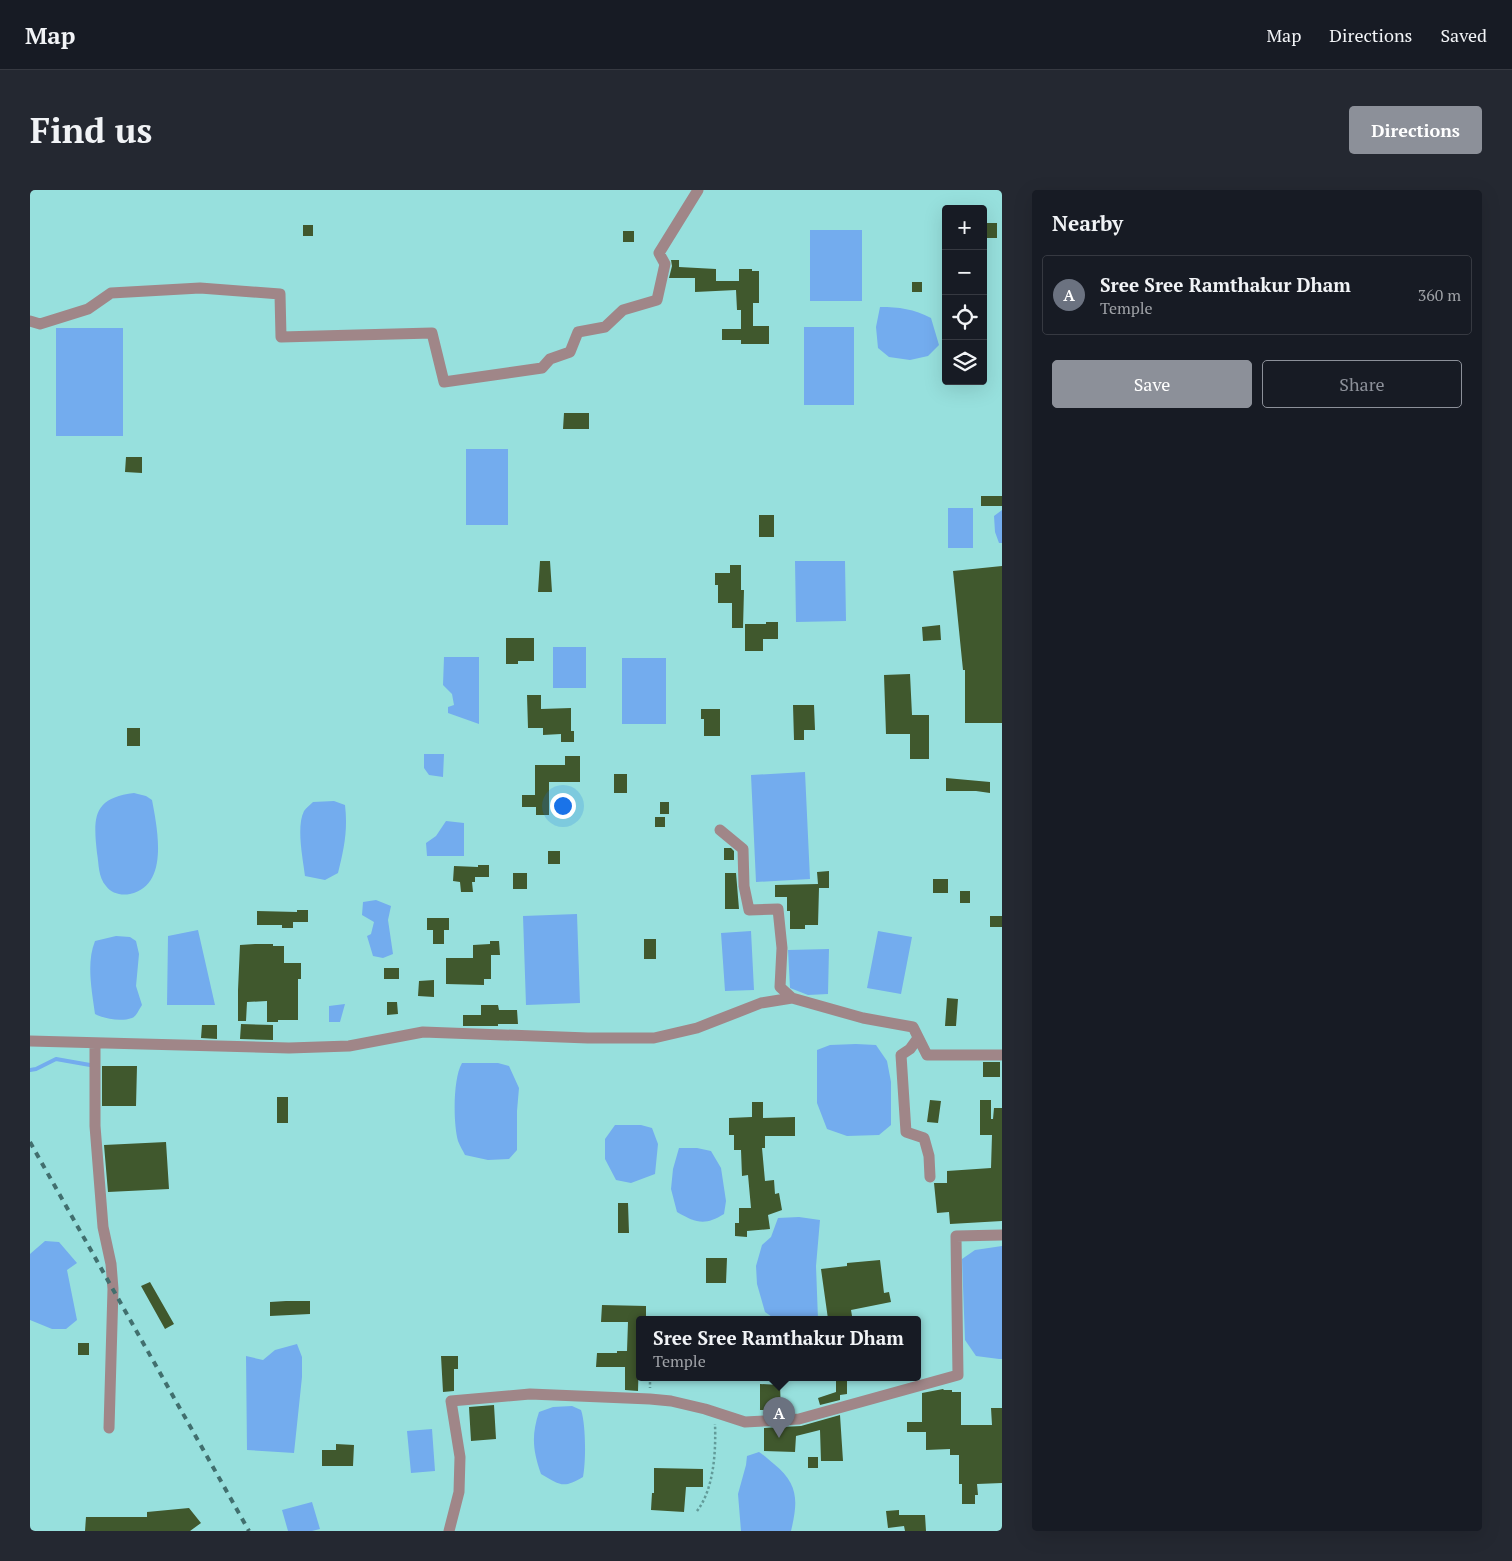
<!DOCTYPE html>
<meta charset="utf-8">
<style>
:root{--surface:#171b24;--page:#242831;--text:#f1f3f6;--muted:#9ea1a6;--line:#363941;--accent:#8c9099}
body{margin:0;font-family:"PT Serif",serif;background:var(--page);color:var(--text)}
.controls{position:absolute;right:15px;top:15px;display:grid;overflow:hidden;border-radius:5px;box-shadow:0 5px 20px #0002}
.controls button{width:45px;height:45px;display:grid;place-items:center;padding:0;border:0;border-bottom:1px solid var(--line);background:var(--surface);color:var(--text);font:25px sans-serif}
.you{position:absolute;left:532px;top:615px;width:18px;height:18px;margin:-12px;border:4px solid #fff;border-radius:50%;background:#1a73e8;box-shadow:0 0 0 8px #1a73e833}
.badge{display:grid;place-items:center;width:32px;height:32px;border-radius:50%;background:var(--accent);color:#fff;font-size:16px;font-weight:700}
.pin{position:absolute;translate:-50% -41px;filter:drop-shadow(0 1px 2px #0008)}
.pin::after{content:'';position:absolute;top:26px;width:18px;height:15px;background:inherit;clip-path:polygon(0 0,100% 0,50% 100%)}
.popup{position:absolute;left:606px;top:1126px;width:285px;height:65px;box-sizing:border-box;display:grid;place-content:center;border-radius:5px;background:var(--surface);filter:drop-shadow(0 1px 4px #0005);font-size:16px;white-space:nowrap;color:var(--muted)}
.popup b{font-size:19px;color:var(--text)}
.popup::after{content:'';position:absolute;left:50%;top:100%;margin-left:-10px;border:10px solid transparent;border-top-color:var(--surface)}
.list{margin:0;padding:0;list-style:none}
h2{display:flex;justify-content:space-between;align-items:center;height:65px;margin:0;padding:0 20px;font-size:21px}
h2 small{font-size:16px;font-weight:400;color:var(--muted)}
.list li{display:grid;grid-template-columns:32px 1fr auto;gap:15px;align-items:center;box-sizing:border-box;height:80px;margin:0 10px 10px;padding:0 10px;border:1px solid var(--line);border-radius:5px}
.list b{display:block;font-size:19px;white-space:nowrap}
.list p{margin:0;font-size:16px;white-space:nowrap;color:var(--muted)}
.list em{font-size:16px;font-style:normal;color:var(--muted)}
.actions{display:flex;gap:10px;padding:15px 20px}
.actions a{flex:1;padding:11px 0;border:1px solid var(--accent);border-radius:5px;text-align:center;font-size:18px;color:var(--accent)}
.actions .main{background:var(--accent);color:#fff}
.icon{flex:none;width:28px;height:28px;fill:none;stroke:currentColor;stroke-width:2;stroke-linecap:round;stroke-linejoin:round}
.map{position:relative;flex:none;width:972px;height:1341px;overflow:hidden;border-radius:5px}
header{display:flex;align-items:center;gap:30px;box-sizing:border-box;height:70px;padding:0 25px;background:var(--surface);border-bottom:1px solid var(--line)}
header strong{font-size:24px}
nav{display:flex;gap:28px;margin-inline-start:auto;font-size:18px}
.intro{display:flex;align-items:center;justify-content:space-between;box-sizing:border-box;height:120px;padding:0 30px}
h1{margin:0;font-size:35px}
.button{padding:12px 22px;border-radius:5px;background:var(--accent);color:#fff;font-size:18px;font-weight:700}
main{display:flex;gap:30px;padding:0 30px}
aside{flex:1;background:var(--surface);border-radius:5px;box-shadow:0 5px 20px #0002}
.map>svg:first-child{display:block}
.water{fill:#73acee}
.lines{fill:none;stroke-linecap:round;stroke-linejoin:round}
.stream{stroke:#73acee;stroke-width:4}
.building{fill:#40582d}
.path{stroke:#629b99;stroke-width:2.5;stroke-dasharray:2.5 2.5;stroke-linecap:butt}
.minor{stroke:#a08688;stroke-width:11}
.rail{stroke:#416f6e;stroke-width:4;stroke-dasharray:6 6;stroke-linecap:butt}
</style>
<header>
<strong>Map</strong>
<nav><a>Map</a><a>Directions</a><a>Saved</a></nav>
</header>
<div class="intro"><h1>Find us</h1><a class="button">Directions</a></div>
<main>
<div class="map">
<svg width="972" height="1341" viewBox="0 0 972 1341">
<rect width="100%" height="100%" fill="#97e0dd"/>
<!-- water -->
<path class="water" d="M780 40H832V111H780Z
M850 117C869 117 884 119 901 128L909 155 898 166 880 170 859 167 848 158 846 137Z
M774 137H824V215H774Z
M26 138H93V246H26Z
M436 259H478V335H436Z
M918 318H943V358H918Z
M972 320V353H969L965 342 964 326Z
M765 371H815L816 431 766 432Z
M523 457H556V498H523Z
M414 467H449V534L418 523V517L424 515 422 504 413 495Z
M592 468H636V534H592Z
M394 564H414L413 587 399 585 394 578Z
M775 582 780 689 726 692 721 585Z
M104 603 116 606 122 610C127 637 140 696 100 704 91 706 81 703 76 696 68 687 69 674 67 663 63 627 63 608 104 603Z
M304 611 315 615C318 640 314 659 308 683L295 690 275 686C273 669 266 637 274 621 276 618 280 615 283 612Z
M416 631 434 633V666H397L396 653 406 646Z
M346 710 361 716 358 730 363 764 353 768 343 766 337 746 341 744 344 732 332 725 333 712Z
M547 724 550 813 496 815 493 726Z
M168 740 185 815H137L138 746Z
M721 741 724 800 695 801 691 743Z
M848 741 882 747 871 804 837 798Z
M86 746 100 747 106 751 109 764 106 796 112 815C109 819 107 826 102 828 91 832 75 829 65 824 62 801 56 773 65 751Z
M799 759 798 804 778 805 760 798 758 760Z
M315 814 310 832H299V816Z
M826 854 846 855 857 871 861 892V935L849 945 817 946 797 939 787 913V860L800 855Z
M432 873H468L479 876 489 898 487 921V960L479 969 458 970 435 965C433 961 430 956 428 951 423 933 423 888 432 873Z
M585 935H611L622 938 628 954 625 984 601 993 586 990 575 969V949Z
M649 958H667L681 961 691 978 696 1011 694 1024C675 1036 666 1033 647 1022L641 999 643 979Z
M769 1027 790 1030 786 1076 788 1129H745L735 1122 727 1094 726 1076 732 1055 741 1047 748 1028Z
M15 1051 29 1052 47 1073 37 1080 47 1130 36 1139H22L0 1130V1064Z
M972 1056V1169H969L946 1166 935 1150 932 1069 945 1060Z
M267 1154 272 1167V1187L264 1263 217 1260 216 1166 233 1170 245 1160Z
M542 1216 551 1220C556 1234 556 1272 553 1287 533 1299 530 1295 511 1284 503 1261 501 1246 509 1222L523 1217Z
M402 1239 405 1281 381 1283 377 1241Z
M729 1262C735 1266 739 1270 744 1274 769 1294 768 1312 761 1341H711L708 1304 716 1275 717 1266Z
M282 1312 290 1339 282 1341H258L252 1320Z"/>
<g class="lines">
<!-- stream -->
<path class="stream" d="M0 880 6 879 26 869 60 875"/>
</g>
<!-- building -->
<path class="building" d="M956 33H967V48H956Z
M273 35H283V46H273Z
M593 41H604V52H593Z
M641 70H649V77L686 79V91H709V79H722V81H729V113H723V136H739V154H711V150H692V139H711V120H707L706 100 665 102V88H639L642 76Z
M882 92H892V102H882Z
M534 223H559V239H533Z
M96 267H112V283L95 282Z
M951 306H972V316H951Z
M729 325H744V347H729Z
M510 371H520L522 402H508Z
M700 375H711V400H714L713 438H702V413H688V395H685V383H700Z
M972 376V533H935V480H933L923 381Z
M736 432H748V449H733V461H715V434H736Z
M910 435 911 450 893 451 892 437Z
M476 448H504V471H488V474H476Z
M880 484 882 525H899V569H880V544H856L854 485Z
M497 505H511V519L541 518V541H544V552H531V544L513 545V538H498Z
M763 515H784L785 540H774V550H764Z
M671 519H690V546H674V529H671Z
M97 538H110V556H97Z
M535 566H550V592H519V625H506V617H492V605H505V575H535Z
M584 584H597V603H584Z
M916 588 960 592V603L946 601H916Z
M630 612H639V624H630Z
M625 627H635V637H625Z
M694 658H701L704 661V670H694Z
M518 661H530V674H518Z
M448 675H459V687H445V692H442L443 702H431L430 692 423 691 424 676 448 677Z
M799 681V698H789L788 735H775V739H760V721H757V707H745V695L788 694 787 682Z
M483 683H497V699H483Z
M695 683H706L709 719H695Z
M903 689H918V703H903Z
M930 701H940V713H930Z
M267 720H278V732H263V738H252V735H227V721L267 722Z
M960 726H972V737H960Z
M397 728H419V740H414V754H403V740H397Z
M614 749H626V769H614Z
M460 751H469L470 765H461V789H454V795L416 794V768H443V755L460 754Z
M225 754H243V756H254V773H271V789H268V830H248V832H237V811L217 812 216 831H208V800L210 755Z
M354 778H369V789H354Z
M404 790V807L388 806 389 791Z
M917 808 928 809 926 836H915Z
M357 812H367L368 824 357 825Z
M451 815H468L469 820H487L488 834H468V836H433V825H451Z
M211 834 243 835V850L210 849Z
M172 835H187V849L171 848Z
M953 872H970V887H953Z
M72 876H107L106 916H72Z
M247 907H258V933H247Z
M900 910 911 911 908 933 897 932Z
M950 910H961V929H963L964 918H972V1031L920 1034 919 1022 907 1023 904 993H917V981L961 978 962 945H950Z
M722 912H733V928L765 927V946H735V958H732L735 991 744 990 745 1004 749 1003 752 1020 738 1025 740 1039 717 1041V1047L705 1046V1033H709V1018H721L718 985 712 986 711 960H704V945H699V928L722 927Z
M136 952 139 999 78 1002 74 955Z
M588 1013H598L599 1043H588Z
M676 1068H697L696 1093H676Z
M850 1070 854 1103 859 1102 861 1112 821 1120 822 1126H815V1129H798L791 1079 817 1076V1073Z
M120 1092 144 1134 135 1139 111 1096Z
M256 1111H280V1124L240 1126V1112Z
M572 1115 616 1116V1129H610L608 1201 595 1200V1177H566L567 1163H587V1161H597L598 1132H571Z
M48 1153H59V1165H48Z
M411 1166H428V1179H424V1201L413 1202Z
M806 1191H817V1204L810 1205V1210L790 1215 788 1208 806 1202Z
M730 1194 750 1195 751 1222 734 1223V1220H730Z
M913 1199 914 1200H922V1202H931V1235H962L961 1218H972V1293L947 1294 948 1305H945V1314H932V1294H929V1265H920V1259L896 1260V1242H877V1232H892V1203Z
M464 1215 466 1249 441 1251 439 1217Z
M810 1225 813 1271H791L790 1240 766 1246 765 1262 734 1261V1238L771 1236Z
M306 1254 324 1255 323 1276H292V1260H306Z
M778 1267H788V1278H778Z
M624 1278 673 1279V1297H656L654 1322 621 1320 622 1303H624Z
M159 1318 171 1333 160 1341H55L56 1327H117V1322Z
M869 1320V1325H895L896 1341H875L874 1336 858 1338 856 1321Z"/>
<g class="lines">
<!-- path -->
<path class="path" d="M620 1187V1198
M667 1321C684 1299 686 1261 685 1234"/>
<!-- minor -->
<path class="minor" d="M0 131 10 134 58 119 81 103 170 98 250 104 251 147 402 143 414 192 512 178 520 169 540 162 548 142 575 137 593 120 627 110 635 74 629 63 668 0
M690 640 713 659 714 696 719 720 748 719 752 758 750 797 762 808
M888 848 880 859 871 865 876 942 894 948 899 966 900 987
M0 851 259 858 319 856 393 842 558 848H624L667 838 731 813 762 808 833 828 883 837 897 865H972
M65 853V936L73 1037 81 1074 83 1099 79 1238
M419 1341 429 1302 430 1267 421 1211 500 1204 620 1209 641 1211 675 1219 715 1232 769 1229 928 1185 926 1046 972 1045"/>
<!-- rail -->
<path class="rail" d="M0 952 219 1341"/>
</g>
</svg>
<div class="controls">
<button>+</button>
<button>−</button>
<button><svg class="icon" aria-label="locate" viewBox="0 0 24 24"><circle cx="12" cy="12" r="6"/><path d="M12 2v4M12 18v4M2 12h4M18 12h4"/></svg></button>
<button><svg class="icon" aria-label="layers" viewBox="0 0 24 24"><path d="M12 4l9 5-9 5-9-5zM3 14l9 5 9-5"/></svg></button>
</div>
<div class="you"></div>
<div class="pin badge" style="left:749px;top:1248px;background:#6b7280">A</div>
<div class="popup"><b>Sree Sree Ramthakur Dham</b>Temple</div>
</div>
<aside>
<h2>Nearby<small></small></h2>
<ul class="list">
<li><span class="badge" style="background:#6b7280">A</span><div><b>Sree Sree Ramthakur Dham</b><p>Temple</p></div><em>360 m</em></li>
</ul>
<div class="actions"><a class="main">Save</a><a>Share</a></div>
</aside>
</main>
